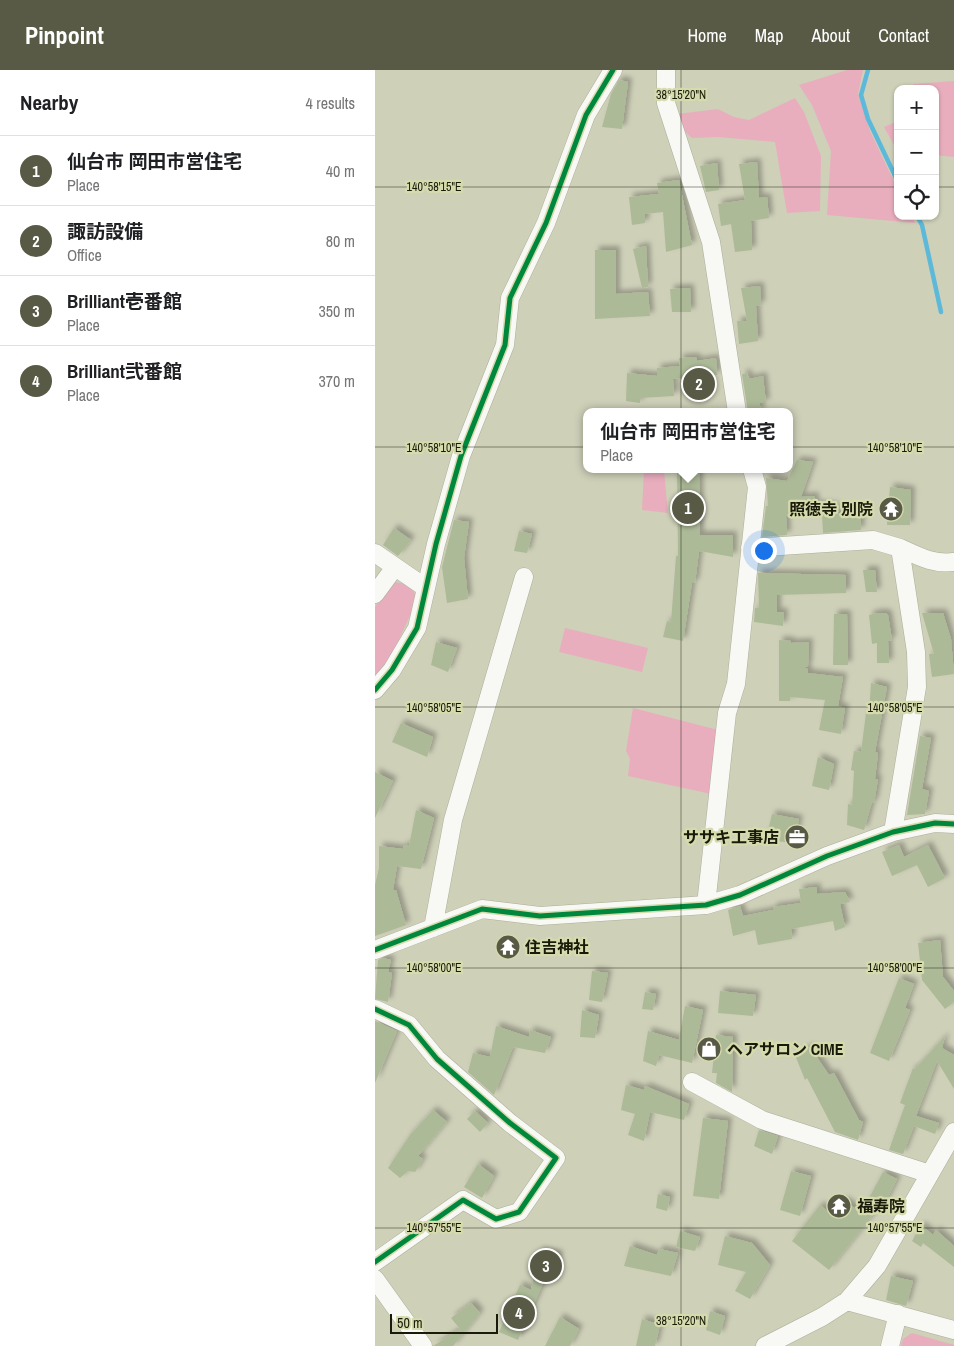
<!DOCTYPE html>
<meta charset="utf-8">
<style>
:root{--surface:#fff;--page:#f2f2f2;--text:#202124;--muted:#757577;--line:#e0e0e0;--accent:#585a46}
body{margin:0;font-family:"Archivo Narrow","Noto Sans JP",sans-serif;background:var(--page);color:var(--text)}
.controls{position:absolute;right:15px;top:15px;display:grid;overflow:hidden;border-radius:10px;box-shadow:0 1px 4px #0004}
.controls button{width:45px;height:45px;display:grid;place-items:center;padding:0;border:0;border-bottom:1px solid var(--line);background:var(--surface);color:var(--text);font:25px sans-serif}
.scale{position:absolute;left:15px;bottom:12px;width:108px;box-sizing:border-box;padding-left:5px;border:2px solid #191a09;border-top:0;font-size:14px;line-height:18px;white-space:nowrap;color:#191a09;-webkit-text-stroke:4px #d6dbad;paint-order:stroke}
.you{position:absolute;left:388px;top:480px;width:18px;height:18px;margin:-12px;border:4px solid #fff;border-radius:50%;background:#1a73e8;box-shadow:0 0 0 8px #1a73e833}
.badge{display:grid;place-items:center;width:32px;height:32px;border-radius:50%;background:var(--accent);color:#fff;font-size:16px;font-weight:700}
.pin{position:absolute;translate:-50% -50%;border:2px solid #fff;box-shadow:0 1px 5px #0006}
.popup{position:absolute;left:208px;top:338px;width:210px;height:65px;box-sizing:border-box;display:grid;place-content:center;border-radius:10px;background:var(--surface);filter:drop-shadow(0 1px 4px #0005);font-size:16px;white-space:nowrap;color:var(--muted)}
.popup b{font-size:19px;color:var(--text)}
.popup::after{content:'';position:absolute;left:50%;top:100%;margin-left:-10px;border:10px solid transparent;border-top-color:var(--surface)}
.list{margin:0;padding:0;list-style:none}
h2{display:flex;justify-content:space-between;align-items:center;height:65px;margin:0;padding:0 20px;font-size:21px}
h2 small{font-size:16px;font-weight:400;color:var(--muted)}
.list li{display:grid;grid-template-columns:32px 1fr auto;gap:15px;align-items:center;box-sizing:border-box;height:70px;padding:0 20px;border-top:1px solid var(--line)}
.list b{display:block;font-size:19px;white-space:nowrap}
.list p{margin:0;font-size:16px;white-space:nowrap;color:var(--muted)}
.list em{font-size:16px;font-style:normal;color:var(--muted)}
.icon{flex:none;width:28px;height:28px;fill:none;stroke:currentColor;stroke-width:2;stroke-linecap:round;stroke-linejoin:round}
.map{position:relative;flex:none;width:579px;height:1276px;overflow:hidden}
header{display:flex;align-items:center;gap:30px;box-sizing:border-box;height:70px;padding:0 25px;background:var(--accent);color:#fff}
header strong{font-size:24px}
nav{display:flex;gap:28px;margin-inline-start:auto;font-size:18px}
main{display:flex}
aside{flex:1;background:var(--surface)}
.map>svg:first-child{display:block}
.green{fill:#e8aebe}
.lines{fill:none;stroke-linecap:round;stroke-linejoin:round}
.stream{stroke:#5db9d9;stroke-width:4.5}
.building{fill:#adba98;filter:url(#shadow)}
.minor-casing{stroke:#acae9b;stroke-width:19}
.minor{stroke:#f8f8f4;stroke-width:18}
.cycleway-casing{stroke:#d6dbad;stroke-width:8}
.cycleway{stroke:#00873e;stroke-width:5}
.ticks{fill:none;stroke:#191a09;stroke-width:1;stroke-opacity:0.45}
.labels{text-anchor:middle;stroke-width:4.5;stroke-linejoin:round;paint-order:stroke}
.poi-label{font-size:16px;font-weight:bold;fill:#191a09;stroke:#d6dbad;text-anchor:start}
.ticks-label{font-size:12px;text-anchor:middle;fill:#191a09;stroke:#d6dbad;stroke-width:4.5;stroke-linejoin:round;paint-order:stroke}
</style>
<header>
<strong>Pinpoint</strong>
<nav><a>Home</a><a>Map</a><a>About</a><a>Contact</a></nav>
</header>
<main>
<aside>
<h2>Nearby<small>4 results</small></h2>
<ul class="list">
<li><span class="badge">1</span><div><b>仙台市 岡田市営住宅</b><p>Place</p></div><em>40 m</em></li>
<li><span class="badge">2</span><div><b>諏訪設備</b><p>Office</p></div><em>80 m</em></li>
<li><span class="badge">3</span><div><b>Brilliant壱番館</b><p>Place</p></div><em>350 m</em></li>
<li><span class="badge">4</span><div><b>Brilliant弐番館</b><p>Place</p></div><em>370 m</em></li>
</ul>
</aside>
<div class="map">
<svg width="579" height="1276" viewBox="0 0 579 1276">
<defs>
<filter id="shadow"><feDropShadow dx="4" dy="-4" stdDeviation="2.5" flood-color="#0004"/></filter>
</defs>
<rect width="100%" height="100%" fill="#ced0b8"/>
<!-- green -->
<path class="green" d="M472 0H488L483 24 495 61 523 120V146H537L540 153 452 145 456 81 437 35 424 15Z
M579 11V87L560 85V19H539V14Z
M420 28 429 42 446 86 445 141 412 143 400 72 343 67 317 68 308 60 302 44 343 39 359 47 374 50Z
M523 51V82L509 57Z
M269 400 289 401 293 443 267 440Z
M17 512 33 514 43 528 11 598 0 610V537Z
M190 558 273 578 267 602 184 582Z
M258 638 347 661 341 725 253 706 255 689 251 681Z
M537 1263 579 1275V1276H526L528 1269Z"/>
<g class="lines">
<!-- stream -->
<path class="stream" d="M493 0 486 25 493 49 523 112
M542 146 547 155 566 242"/>
</g>
<!-- building -->
<path class="building" d="M244 10 253 12 247 59 227 57 236 24Z
M382 92 384 128 392 127 394 148 376 151 377 180 360 182 356 154 346 156 343 134 370 130 364 94Z
M342 93 344 120 331 122 325 96Z
M304 110 317 175 291 182 288 142 270 144V153L257 155 254 127 284 124 282 113Z
M271 176 273 217 267 218 258 179Z
M220 180H241V224L273 222 275 246 220 249Z
M385 216 386 235 381 236 383 271 364 274 362 251H372L366 218Z
M315 218 316 242H297L295 219Z
M321 287 322 291 341 288 342 305 298 309 299 326 265 328V333L251 331 252 303 282 306V298L305 296 304 288Z
M372 303 374 309 388 306 391 333H384L387 342H373L367 304Z
M422 390 438 392 426 427 440 426V434L460 436 461 444 485 443 486 460 448 463 447 446H411L412 465 387 467 391 436H393L391 408 412 411Z
M302 399H324L325 465H358V487L324 481 320 513H317L308 571 288 567 292 551 296 552 301 486H303Z
M515 417 536 420 535 455H512Z
M79 450 94 452 89 488 93 529 72 533 67 497Z
M19 458 36 470 23 486 8 475Z
M144 461 157 464 152 483 139 481Z
M488 500H500L502 522H491Z
M383 503 471 505V523L402 525V542H409L408 556 379 552 380 538H384Z
M502 543H511L513 545 517 570 513 571 514 593H502V573L497 574 494 545Z
M547 543H568L576 569 579 604 557 607 554 584H559Z
M459 544H472L473 595H458Z
M404 570 416 571V573L434 572 433 596 429 598 433 599V603L468 607 463 636 470 638 466 664 444 660 450 630 415 627V631H404Z
M61 572 82 578 73 602 56 595Z
M496 613 512 617 500 682 503 683 500 709H503L499 733 497 732 489 760 472 755 473 734 477 735 479 701 476 700 479 681 486 682 491 643 494 644Z
M26 653 58 667 52 687 17 672Z
M545 666 556 668 547 719 554 721 550 744 532 745Z
M443 687 459 694 454 720 437 716Z
M0 702 18 711 0 748Z
M41 740 59 748 46 799 22 796 18 820H21L31 855 0 866V815L4 798V776L28 779 29 775 34 776Z
M397 744 424 749 419 773 391 770Z
M524 775 529 787 553 775 570 808 553 817 542 795 517 806 507 782Z
M442 817V824L470 822 475 832 465 834 470 857 460 861 458 851 416 859 417 869 383 875 380 860 358 866 353 840 365 836 368 846 398 840V837L426 833 424 819Z
M565 870 568 907 579 921V932L570 939 547 910 543 873Z
M8 888 16 890 13 902 17 903 13 932 0 929 3 890Z
M217 901 233 903 227 932 214 930Z
M524 908 539 914 530 938 535 940 514 991 495 983Z
M345 921 381 925 378 946 343 943Z
M270 922 281 924 278 940 267 939Z
M310 936 328 940 317 993 284 985 281 996 268 991 273 961 304 970Z
M207 940 224 945 220 968 205 967Z
M0 951 22 961 0 1013Z
M121 956 154 967 155 960 176 967 170 983 138 977 119 1025 93 1002 98 983 115 987Z
M341 965 358 967 357 1022 341 1013 342 1003H337Z
M570 966 567 978 579 985V1019L562 991 541 1046 564 1053 560 1064 539 1056 528 1084 514 1080 530 1035 525 1033 538 998 540 999Z
M435 977 454 1005 459 1003 484 1050 488 1052 483 1070 460 1062 432 1008 430 1010 420 985Z
M251 1015 269 1020 270 1016 314 1034 309 1050 275 1042 269 1071 253 1065 260 1044 246 1040Z
M58 1040 72 1052 43 1086 48 1089 40 1102 33 1101 25 1108 13 1098 35 1065Z
M100 1041 113 1053 105 1062 92 1049Z
M328 1048 353 1051 344 1129 318 1126Z
M384 1060 403 1066 397 1084 379 1076Z
M103 1094 119 1106 107 1128 89 1117Z
M416 1101 436 1106 425 1146 405 1140Z
M508 1102 522 1109 508 1137 505 1136 454 1200 417 1171 445 1135 457 1145 469 1130 486 1143Z
M283 1124 295 1127 292 1141 281 1138Z
M546 1155 558 1165 561 1160 579 1176V1197L548 1173 546 1177 537 1171Z
M305 1161 325 1167 320 1181 301 1177Z
M350 1166 377 1173 395 1195 375 1229 360 1221 371 1202 343 1195Z
M255 1176 282 1185 284 1179 303 1183 296 1206 249 1196Z
M164 1181 184 1184 179 1213 169 1211 143 1270 124 1262 145 1215 156 1220Z
M516 1206 538 1211 531 1236 511 1230Z
M96 1233 105 1243 78 1276H58L85 1259 76 1248Z
M335 1241 350 1246 345 1265 331 1260Z
M185 1247 204 1259 195 1276H170Z
M267 1249 285 1255 280 1276H261Z"/>
<g class="lines">
<defs>
<path id="minor" d="M291 0V33L336 172 362 342
M375 478 498 470 525 478 541 582 542 617 518 762
M525 478C543 486 559 495 579 492
M0 483 51 518
M0 524 20 497
M0 620 17 600 42 558 61 474 86 386 130 275 135 228 171 153 211 45 238 0
M331 835 352 643 361 614 382 417 377 399
M58 858 78 750 149 507
M0 880 107 839 165 846 331 835 365 825 452 786 518 762 560 753 579 754
M0 939 34 955 62 989 135 1053 181 1088 144 1142 121 1149 88 1130 0 1192
M317 1012 387 1050 555 1104
M0 1209 48 1276
M472 1231 579 1260
M390 1276 447 1247 472 1231 502 1196 579 1062
M515 1276 523 1244"/>
</defs>
<!-- minor casing -->
<use href="#minor" class="minor-casing"/>
<!-- minor -->
<use href="#minor" class="minor"/>
<defs>
<path id="cycleway" d="M0 620 17 600 42 558 61 474 86 386 130 275 135 228 171 153 211 45 238 0
M0 880 107 839 165 846 331 835 365 825 452 786 518 762 560 753 579 754
M0 939 34 955 62 989 135 1053 181 1088 144 1142 121 1149 88 1130 0 1192"/>
</defs>
<!-- cycleway casing -->
<use href="#cycleway" class="cycleway-casing"/>
<!-- cycleway -->
<use href="#cycleway" class="cycleway"/>
</g>
<!-- ticks -->
<path class="ticks" d="M306 0V1276M0 117H523M560 117H579M0 377H579M0 637H579M0 898H579M0 1158H579"/>
<!-- icons -->
<defs>
<symbol id="temple-disc" viewBox="-11 -11 22 22"><circle r="9.5" fill="#585a46" stroke="#d6dbad"/><path d="M0-6L5-2H3V0L6.5 2.5H4V6H1.5V3h-3V6H-4V2.5H-6.5L-3 0V-2H-5Z" fill="#fff"/></symbol>
<symbol id="office-disc" viewBox="-11 -11 22 22"><circle r="9.5" fill="#585a46" stroke="#d6dbad"/><path d="M-6-3h4V-5.5h4V-3h4V5H-6ZM-1-4.5V-3h2v-1.5ZM-6 0V1H6V0Z" fill="#fff"/></symbol>
<symbol id="shop-disc" viewBox="-11 -11 22 22"><circle r="9.5" fill="#585a46" stroke="#d6dbad"/><path d="M-5-2.5h2.3a2.7 3.5 0 0 1 5.4 0H5L5.5 6h-11ZM-1.5-2.5h3a1.5 2.3 0 0 0-3 0Z" fill="#fff"/></symbol>
</defs>
<g fill-rule="evenodd">
<use href="#temple-disc" x="502" y="425" width="28" height="28"/>
<use href="#office-disc" x="408" y="753" width="28" height="28"/>
<use href="#temple-disc" x="119" y="863" width="28" height="28"/>
<use href="#shop-disc" x="320" y="965" width="28" height="28"/>
<use href="#temple-disc" x="450" y="1122" width="28" height="28"/>
</g>
<g class="labels">
<!-- poi labels -->
<g class="poi-label">
<text x="498" y="445" text-anchor="end">照徳寺 別院</text>
<text x="404" y="773" text-anchor="end">ササキ工事店</text>
<text x="150" y="883">住吉神社</text>
<text x="352" y="985">ヘアサロン CIME</text>
<text x="482" y="1142">福寿院</text>
</g>
</g>
<g class="ticks-label">
<text x="306" y="29">38°15'20"N</text>
<text x="59" y="121">140°58'15"E</text>
<text x="520" y="382">140°58'10"E</text>
<text x="59" y="382">140°58'10"E</text>
<text x="520" y="642">140°58'05"E</text>
<text x="59" y="642">140°58'05"E</text>
<text x="520" y="902">140°58'00"E</text>
<text x="59" y="902">140°58'00"E</text>
<text x="520" y="1162">140°57'55"E</text>
<text x="59" y="1162">140°57'55"E</text>
<text x="306" y="1255">38°15'20"N</text>
</g>
</svg>
<div class="controls">
<button>+</button>
<button>−</button>
<button><svg class="icon" aria-label="locate" viewBox="0 0 24 24"><circle cx="12" cy="12" r="6"/><path d="M12 2v4M12 18v4M2 12h4M18 12h4"/></svg></button>
</div>
<div class="scale">50 m</div>
<div class="you"></div>
<div class="pin badge" style="left:313px;top:438px">1</div>
<div class="popup"><b>仙台市 岡田市営住宅</b>Place</div>
<div class="pin badge" style="left:324px;top:314px">2</div>
<div class="pin badge" style="left:171px;top:1196px">3</div>
<div class="pin badge" style="left:144px;top:1243px">4</div>
</div>
</main>
